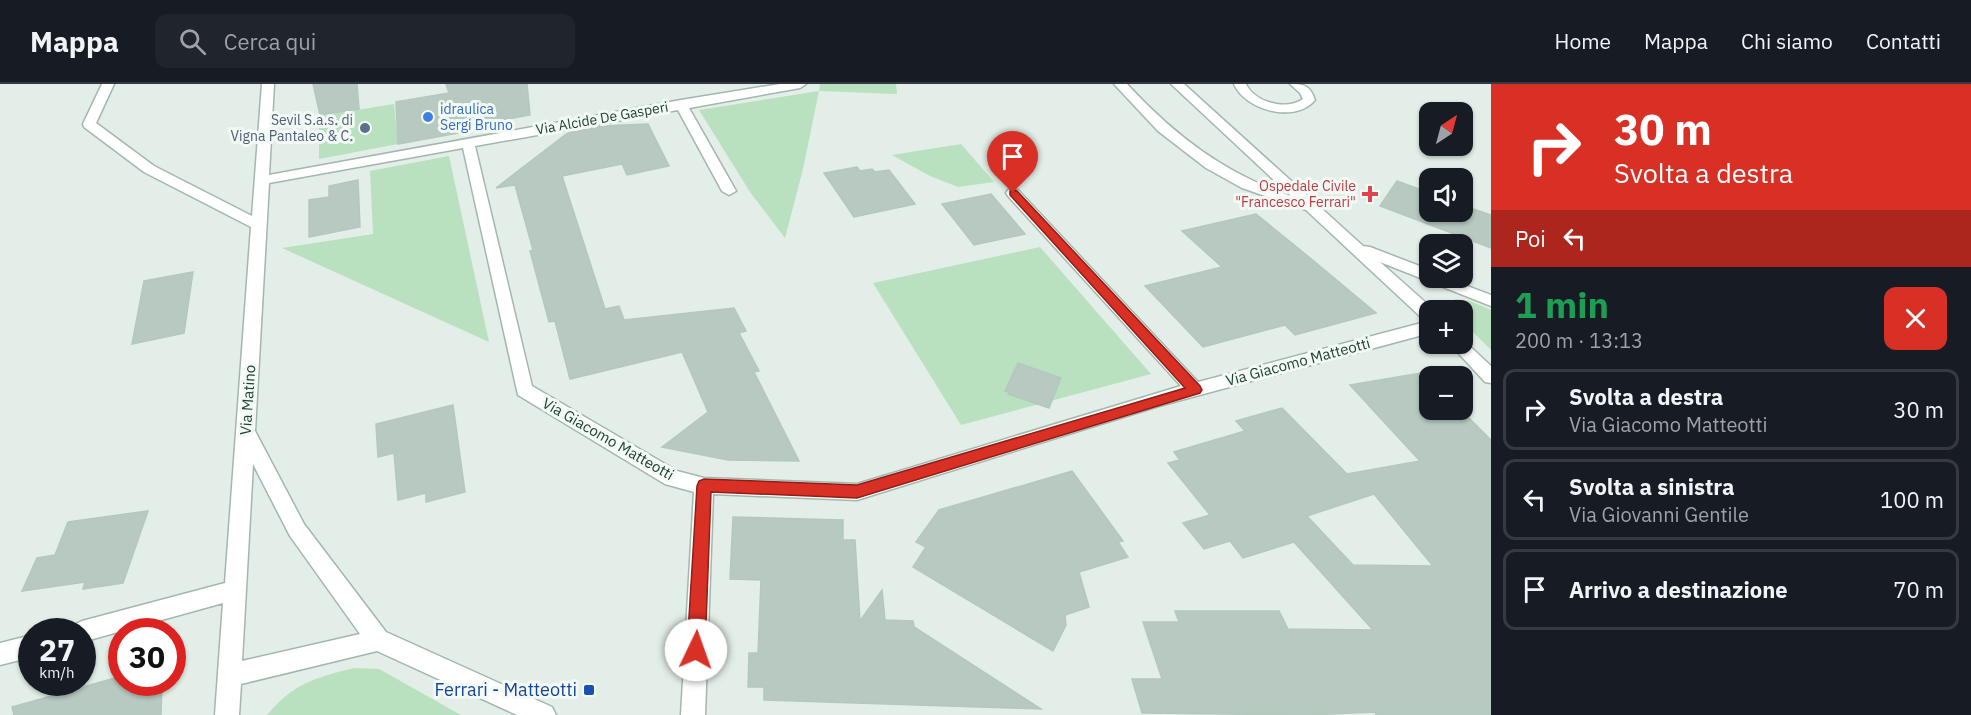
<!DOCTYPE html>
<html lang="it">
<head>
<meta charset="utf-8">
<style>
  body { margin:0; font-family:"IBM Plex Sans",sans-serif; background:#20242c; color:#f1f3f6; height:100vh; display:flex; flex-direction:column; font-size:22px; white-space:nowrap }
  * { box-sizing:border-box; margin:0 }
  p { font-size:20px; color:#9ea1a6 }
  .icon { flex:none; width:33px; height:33px; fill:none; stroke:currentColor; stroke-width:2; stroke-linecap:round; stroke-linejoin:round }
  .map { position:relative; flex:1; overflow:hidden }
  .panel { display:flex; flex-direction:column; background:#171b24; width:480px }
  .panel>* { flex:none }
  .guide { background:#d93025; color:#fff; overflow:hidden }
  .needle { width:39px; rotate:36deg }
  .buttons { position:absolute; left:1419px; top:18px; display:grid; gap:12px }
  .buttons a { display:grid; place-items:center; width:54px; height:54px; border-radius:12px; background:#171b24; box-shadow:0 2px 4px #0004; font-size:30px }
  .speed { position:absolute; left:18px; top:534px; display:flex; gap:12px; font-size:30px; font-weight:700; text-align:center }
  .speed>* { display:grid; place-content:center; width:78px; height:78px; border-radius:50%; background:#171b24; box-shadow:0 2px 4px #0004; line-height:1 }
  .speed small { font-size:15px; font-weight:400 }
  .speed .limit { border:9px solid #d22; background:#fff; color:#111 }
  .pin { position:absolute; display:grid; place-items:center; width:51px; height:51px; color:#fff; margin:-62px -26px; border-radius:50% 50% 50% 0; rotate:-45deg; box-shadow:0 0 6px #0007 }
  .pin .icon { rotate:45deg }
  .me { position:absolute; width:66px; margin:-33px; rotate:3deg; stroke-linejoin:round; filter:drop-shadow(0 0 4px #0008) }
  .turn { display:flex; align-items:center; gap:21px; height:126px; padding:0 24px; font-size:27px }
  .turn .icon { width:78px; height:78px; stroke-width:2.5 }
  .turn b { display:block; font-size:42px; line-height:51px }
  .then { display:flex; align-items:center; height:57px; padding:0 24px; background:#0003; gap:12px; font-size:22px }
  .round { display:grid; place-items:center; flex:none; width:63px; height:63px; border-radius:12px; background:#20242c }
  .headline { display:flex; align-items:center; justify-content:space-between; height:102px; padding:0 24px }
  h1 { font-size:36px; font-weight:700; line-height:45px; color:#1e9e55 }
  ul { padding:0; list-style:none }
  li { display:flex; align-items:center; gap:18px; height:81px; margin:0 12px 9px; padding:0 12px; border:3px solid #363941; border-radius:12px }
  li div { flex:1 }
  li b { display:block; font-size:22px }
  li em { font-style:normal }
  header { display:flex; align-items:center; gap:36px; box-sizing:border-box; height:84px; padding:0 30px; background:#171b24; border-bottom:2px solid #363941 }
  header strong { font-size:28px }
  nav { display:flex; gap:33px; margin-inline-start:auto; font-size:21px }
  .search { width:420px; height:54px; background:#20242c; display:flex; align-items:center; gap:15px; box-sizing:border-box; padding:0 21px; border-radius:12px; color:#9ea1a6; font-size:22px }
  main { display:flex; flex:1; min-height:0 }
  .map>svg:first-child { display:block }
  .green { fill:#b9e1c0 }
  .building { fill:#b7c9c0; stroke:#b4c8be; stroke-width:1.5; fill-rule:evenodd }
  .lines { fill:none; stroke-linecap:round; stroke-linejoin:round }
  .minor-casing { stroke:#a4b7ae; stroke-width:3 }
  .minor { fill:#fff; fill-rule:evenodd }
  .route { fill:#d93025; stroke:#8d1f18; stroke-width:1.5 }
  .shop-dot { fill:#3f7fe0; stroke:#f3faf6; stroke-width:2 }
  .service-dot { fill:#5c6f8a; stroke:#f3faf6; stroke-width:2 }
  .health-dot { fill:#e0444e; stroke:#f3faf6; stroke-width:2 }
  .transit-dot { fill:#1a4fb4; stroke:#f3faf6; stroke-width:2 }
  .labels { text-anchor:middle; stroke-width:6; stroke-linejoin:round; paint-order:stroke }
  .far-shop-label { font-size:14px; fill:#366cbe; stroke:#f3faf6; text-anchor:start }
  .far-street-label { font-size:14px; fill:#204134; stroke:#f3faf6 }
  .far-service-label { font-size:14px; fill:#4e5e75; stroke:#f3faf6; text-anchor:end }
  .far-health-label { font-size:14px; fill:#be3a42; stroke:#f3faf6; text-anchor:end }
  .street-label { font-size:15px; fill:#204134; stroke:#f3faf6 }
  .near-transit-label { font-size:18px; fill:#164399; stroke:#f3faf6; text-anchor:end }
</style>
</head>
<body>
<header>
<strong>Mappa</strong>
<div class="search"><svg class="icon" aria-label="search" viewBox="0 0 24 24"><circle cx="10" cy="10" r="6"/><path d="M15 15l6 6"/></svg>Cerca qui</div>
<nav><a>Home</a><a>Mappa</a><a>Chi siamo</a><a>Contatti</a></nav>
</header>
<main>
<div class="map">
<svg width="1491" height="631" viewBox="0 0 1491 631">
  <rect width="100%" height="100%" fill="#e2eee7"/>
  <g class="green">
    <polygon points="820,0 896,0 897,10 819,7 803,85 785,154 750,108 699,26 819,7"/>
    <polygon points="394,20 398,60 319,75 319,32"/>
    <polygon points="961,60 994,98 958,103 930,92 892,71"/>
    <polygon points="449,72 489,258 282,164 373,150 370,87"/>
    <polygon points="1040,163 1151,290 961,341 873,199"/>
    <polygon points="1455,215 1470,217 1491,226 1491,266 1463,238 1462,226 1452,226"/>
    <path d="M354 584 379 585 461 631H267C294 599 315 594 354 584Z"/>
  </g>
  <g class="building">
    <polygon points="313,0 357,0 359,25 320,31"/>
    <polygon points="446,0 527,0 530,31 463,43 464,48 398,60 396,18 449,9"/>
    <polygon points="648,40 669,82 627,91 622,80 562,92 605,225 619,222 624,236 734,224 746,247 739,249 759,287 754,288 799,377 728,376 662,363 708,328 682,268 570,295 555,237 549,238 530,167 533,166 515,101 496,104 569,48 602,42"/>
    <polygon points="857,83 860,87 872,85 875,88 889,86 915,120 854,133 824,89"/>
    <polygon points="358,96 360,143 309,153 309,116 329,113 329,102"/>
    <polygon points="1397,97 1430,109 1430,128 1462,128 1462,121 1491,131 1491,164 1380,122"/>
    <polygon points="991,110 1025,150 974,161 942,120"/>
    <polygon points="1256,130 1315,178 1376,229 1295,251 1285,241 1203,263 1145,202 1222,183 1182,147"/>
    <polygon points="193,188 184,249 132,260 144,197"/>
    <polygon points="1018,279 1061,294 1049,324 1008,310 1009,308 1005,307"/>
    <path d="M1421 289H1427L1431 292 1430 326H1462V324L1470 331 1467 332 1491 356V631H1376L1375 628 1309 631 1142 629 1132 595H1162L1143 538H1179L1175 527H1279L1288 545 1373 546 1294 458 1243 474 1230 457 1204 465 1183 439 1210 431 1168 379 1180 376 1174 368 1245 347 1236 337 1282 324 1347 390 1420 377 1350 301ZM1374 410 1433 482 1353 481 1307 432Z"/>
    <polygon points="453,321 465,408 426,418 426,409 398,416 394,369 378,373 376,340"/>
    <polygon points="1072,387 1123,457 1118,458 1128,473 1079,488 1089,523 1065,531 1066,541 1053,567 913,483 926,463 916,458 939,426"/>
    <polygon points="148,427 123,499 83,505 85,498 22,507 37,474 55,471 68,438"/>
    <polygon points="733,433 843,436 843,456 855,456 860,537 882,506 885,536 913,537 914,543 1041,625 764,616 764,603 748,603 749,569 758,569 761,496 730,495"/>
    <polygon points="122,592 122,598 162,598 161,631 14,631 12,623"/>
  </g>
  <g class="lines">
    <defs>
      <g id="minor">
        <path d="M102 0H114L96 39 154 82 252 132 262 0H274L269 91 681 16 780 0H806L800 4 689 24 736 107 729 111 722 107 678 26 475 62 532 302 677 387 704 394 857 400 1181 302 1008 112 1006 109 1008 106H1018L1198 298 1429 237 1424 236 1306 126 1242 104 1206 84 1158 47 1114 0H1127C1174 51 1225 90 1291 112L1171 0H1184L1363 162 1370 163 1430 186V194H1446L1491 211V222L1380 178 1434 226H1430V249L1159 322 857 416 713 410 705 631H681L694 408 665 400 518 311 463 64 269 99 255 347 304 440 386 548 552 623 556 631H517L377 567 241 600 239 631H215L223 519 82 558V548H71L74 541 82 537 225 499 251 143 144 88 84 43 83 40ZM253 380 290 452 360 550 242 577Z"/>
        <path d="M1234 0H1246C1254 18 1286 27 1303 15L1300 9 1290 0C1305 0 1310 2 1315 16 1295 40 1245 26 1234 0Z"/>
        <polygon points="1462,255 1491,282 1491,299 1485,298 1450,260 1462,260"/>
        <polygon points="32,551 32,573 0,581 0,559"/>
      </g>
    </defs>
    <use href="#minor" class="minor-casing"/>
    <use href="#minor" class="minor"/>
  </g>
  <polygon class="route" points="1013,106 1017,107 1200,302 1202,306 1200,309 857,414 711,408 705,566 702,572 696,574 690,572 687,566 697,402 699,397 704,395 857,401 1185,304 1010,111 1010,107"/>
  <circle class="shop-dot" cx="428" cy="33" r="6"/>
  <circle class="service-dot" cx="365" cy="44" r="6"/>
  <path class="health-dot" d="M1367 101h6v6h6v6h-6v6h-6v-6h-6v-6h6z"/>
  <rect class="transit-dot" x="583" y="600" width="12" height="12" rx="3"/>
  <g class="labels">
    <g class="far-shop-label">
      <text x="440" y="30">idraulica<tspan x="440" dy="16">Sergi Bruno</tspan></text>
    </g>
    <g class="far-street-label">
      <text transform="translate(602 34) rotate(-10)" y="5">Via Alcide De Gasperi</text>
    </g>
    <g class="far-service-label">
      <text x="353" y="41">Sevil S.a.s. di<tspan x="353" dy="16">Vigna Pantaleo &amp; C.</tspan></text>
    </g>
    <g class="far-health-label">
      <text x="1356" y="107">Ospedale Civile<tspan x="1356" dy="16">"Francesco Ferrari"</tspan></text>
    </g>
    <g class="street-label">
      <text transform="translate(1298 278) rotate(-15)" y="5">Via Giacomo Matteotti</text>
      <text transform="translate(248 316) rotate(-86)" y="5">Via Matino</text>
      <text transform="translate(608 355) rotate(30)" y="5">Via Giacomo Matteotti</text>
    </g>
    <g class="near-transit-label">
      <text x="577" y="612">Ferrari - Matteotti</text>
    </g>
  </g>
</svg>
<div class="buttons">
<a><svg class="needle" viewBox="-14 -14 28 28"><path d="M0-13l5 13h-10z" fill="#e53935"/><path d="M0 13l5-13h-10z" fill="#9ea1a6"/></svg></a>
<a><svg class="icon" aria-label="sound" viewBox="0 0 24 24"><path d="M4 9h4l5-4v14l-5-4H4zM17 9q2 3 0 6"/></svg></a>
<a><svg class="icon" aria-label="layers" viewBox="0 0 24 24"><path d="M12 4l9 5-9 5-9-5zM3 14l9 5 9-5"/></svg></a>
<a>+</a>
<a>−</a>
</div>
<div class="speed"><div>27<small>km/h</small></div><div class="limit">30</div></div>
<div class="pin" style="left:1013px;top:109px;background:#d93025"><svg class="icon" aria-label="arrive" viewBox="0 0 24 24"><path d="M6 21V4h12l-3 4 3 4H6"/></svg></div>
<svg class="me" style="left:696px;top:566px" viewBox="-20 -20 40 40"><circle r="19" fill="#fff"/><path d="M0-13L10 11 0 6-10 11z" fill="#d93025"/></svg>
</div>
<section class="panel">
<div class="guide">
<div class="turn"><svg class="icon" aria-label="right" viewBox="0 0 24 24"><path d="M7 20v-9h11M14 6l5 5-5 5"/></svg><div><b>30 m</b>Svolta a destra</div></div>
<div class="then">Poi<svg class="icon" aria-label="left" viewBox="0 0 24 24"><path d="M17 20v-9H6M10 6l-5 5 5 5"/></svg></div>
</div>
<div class="headline"><div><h1>1 min</h1><p>200 m · 13:13</p></div><a class="round" style="background:#d93025;color:#fff"><svg class="icon" aria-label="close" viewBox="0 0 24 24"><path d="M6 6l12 12M18 6L6 18"/></svg></a></div>
<ul>
<li><svg class="icon" aria-label="right" viewBox="0 0 24 24"><path d="M7 20v-9h11M14 6l5 5-5 5"/></svg><div><b>Svolta a destra</b><p>Via Giacomo Matteotti</p></div><em>30 m</em></li>
<li><svg class="icon" aria-label="left" viewBox="0 0 24 24"><path d="M17 20v-9H6M10 6l-5 5 5 5"/></svg><div><b>Svolta a sinistra</b><p>Via Giovanni Gentile</p></div><em>100 m</em></li>
<li><svg class="icon" aria-label="arrive" viewBox="0 0 24 24"><path d="M6 21V4h12l-3 4 3 4H6"/></svg><div><b>Arrivo a destinazione</b></div><em>70 m</em></li>
</ul>
</section>
</main>
</body>
</html>
